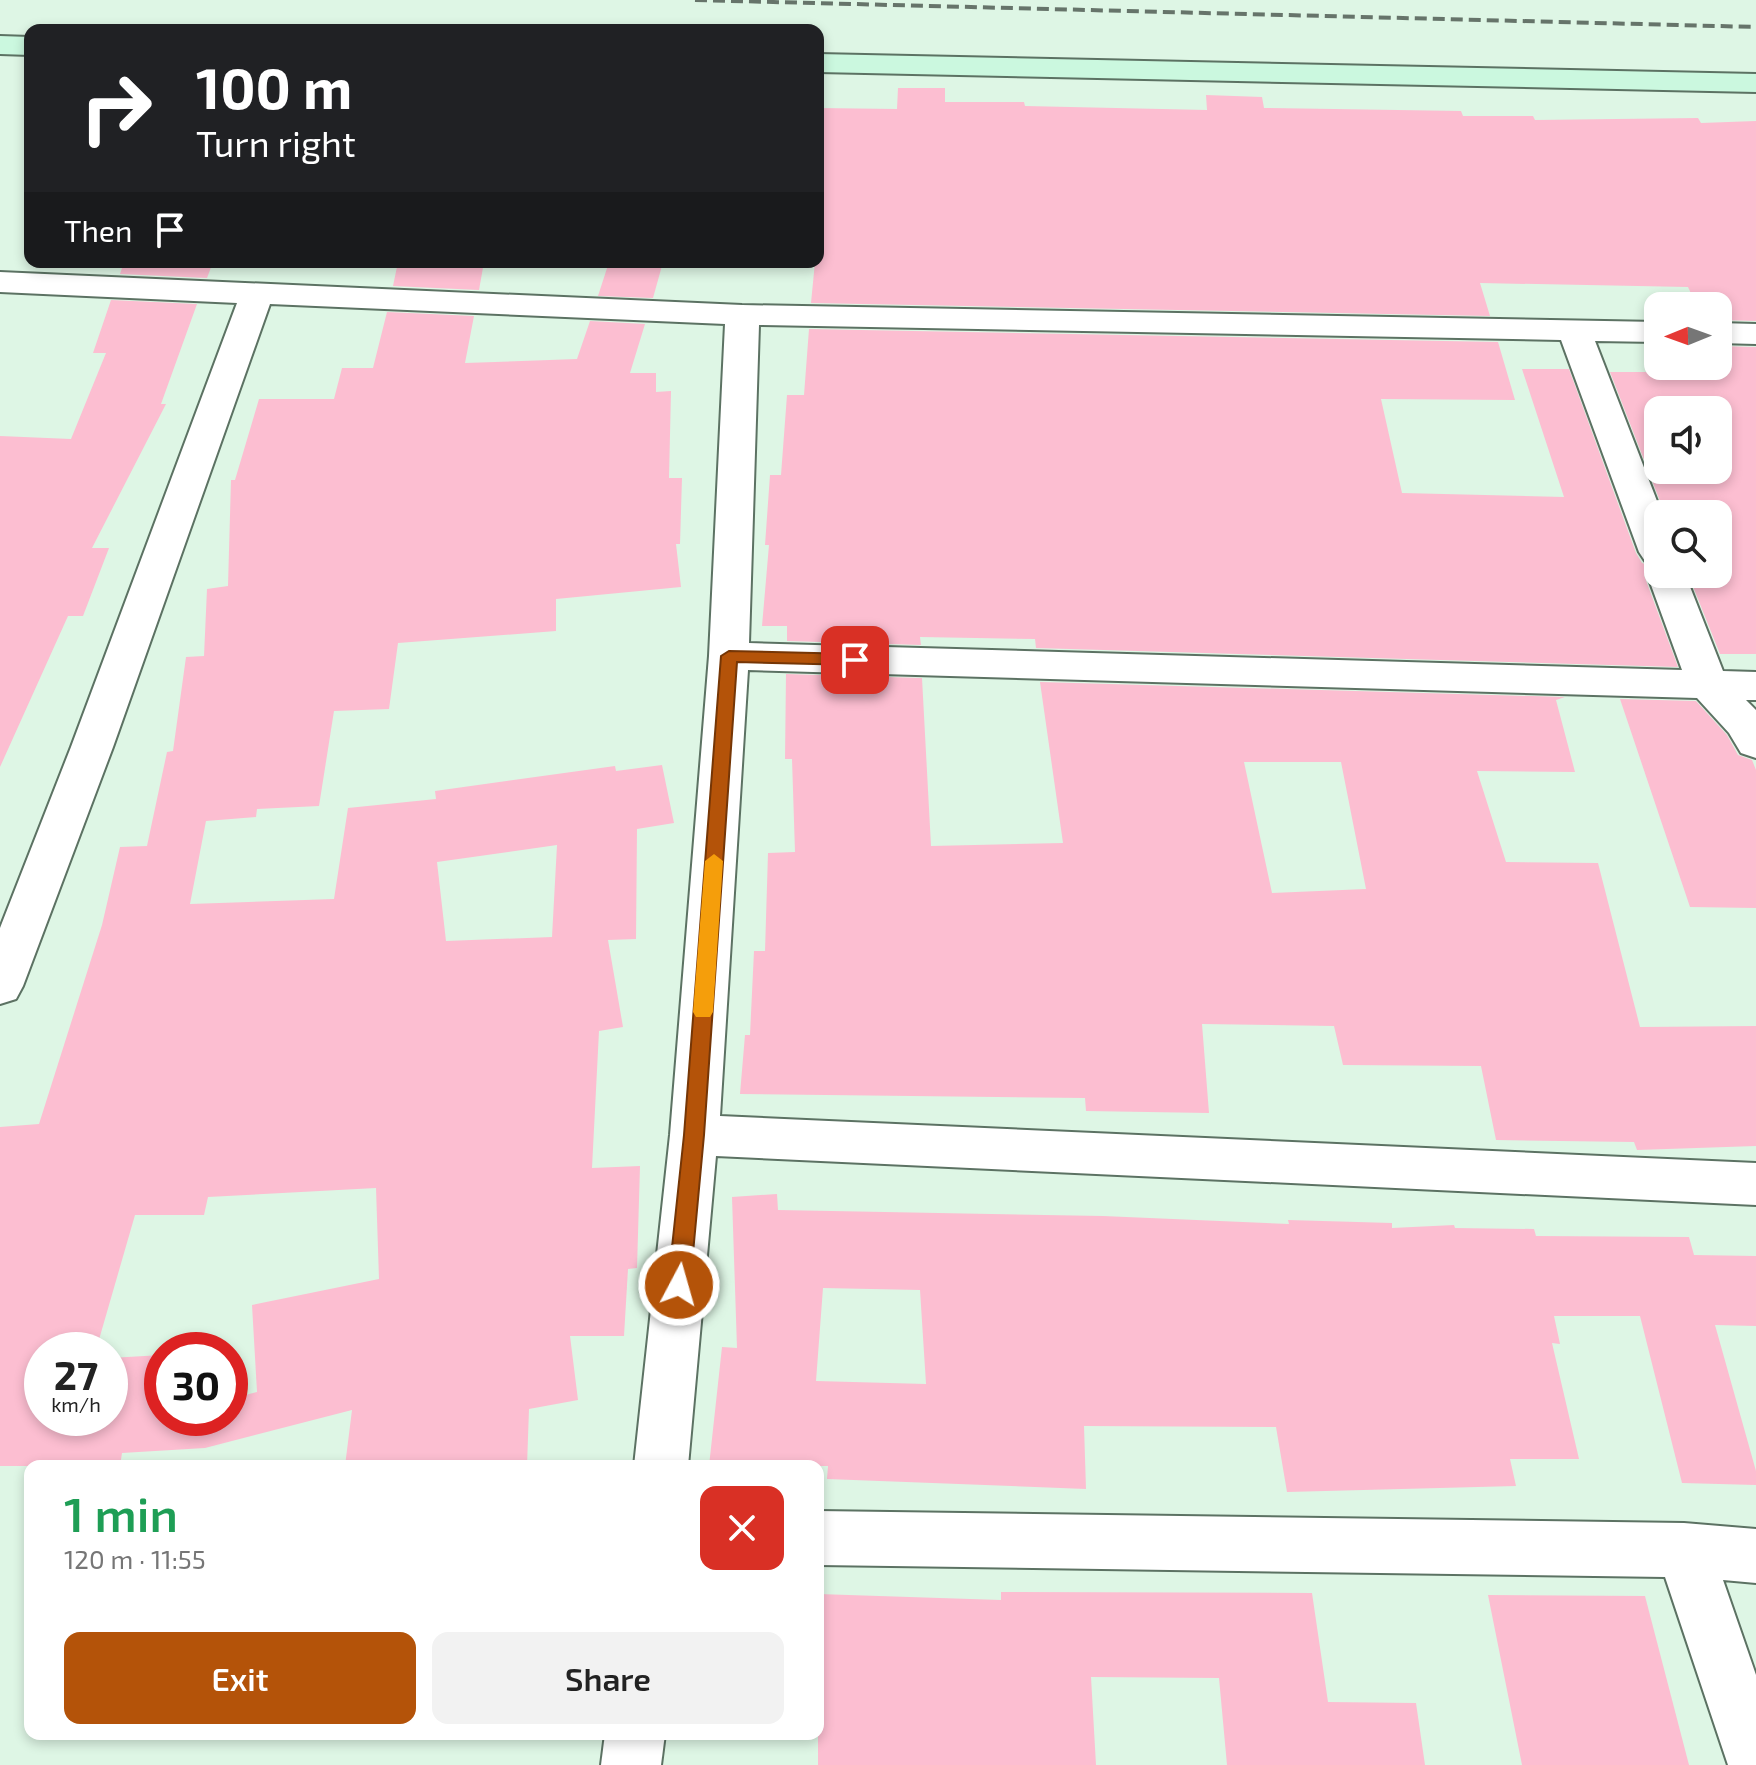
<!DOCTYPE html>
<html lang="en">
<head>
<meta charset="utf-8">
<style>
  body { margin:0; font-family:"Exo 2",sans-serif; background:#f2f2f2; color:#222; height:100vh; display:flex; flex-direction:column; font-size:30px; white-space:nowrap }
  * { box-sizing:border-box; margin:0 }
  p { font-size:26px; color:#767676 }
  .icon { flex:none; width:44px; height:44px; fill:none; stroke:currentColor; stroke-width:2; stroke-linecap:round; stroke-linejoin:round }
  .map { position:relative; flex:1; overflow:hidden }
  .drawer { position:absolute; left:24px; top:1460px; width:800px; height:280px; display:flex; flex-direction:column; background:#fff; border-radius:16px; box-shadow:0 4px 12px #0003 }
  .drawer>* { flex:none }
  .banner { position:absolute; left:24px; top:24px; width:800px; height:244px; border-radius:16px; box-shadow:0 4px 12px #0003; background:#202124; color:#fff; overflow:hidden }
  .needle { width:52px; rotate:269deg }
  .buttons { position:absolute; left:1644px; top:292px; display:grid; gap:16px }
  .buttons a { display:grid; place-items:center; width:88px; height:88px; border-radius:16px; background:#fff; box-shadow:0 4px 12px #0003; font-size:40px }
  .speed { position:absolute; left:24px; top:1332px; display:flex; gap:16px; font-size:40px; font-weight:700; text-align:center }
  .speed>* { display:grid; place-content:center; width:104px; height:104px; border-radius:50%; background:#fff; box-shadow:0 4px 12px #0003; line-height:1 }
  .speed small { font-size:20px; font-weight:400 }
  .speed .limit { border:12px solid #d22; background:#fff; color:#111 }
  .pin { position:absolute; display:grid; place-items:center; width:68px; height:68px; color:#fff; margin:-34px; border-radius:16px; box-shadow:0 4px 12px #0006 }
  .me { position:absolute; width:88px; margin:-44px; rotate:6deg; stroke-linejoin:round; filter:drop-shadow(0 0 6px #0008) }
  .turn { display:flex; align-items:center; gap:28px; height:168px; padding:0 40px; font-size:36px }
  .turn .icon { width:104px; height:104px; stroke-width:2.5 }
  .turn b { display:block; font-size:56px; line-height:68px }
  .then { display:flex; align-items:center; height:76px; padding:0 40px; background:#0003; gap:16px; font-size:30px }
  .round { display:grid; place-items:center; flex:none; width:84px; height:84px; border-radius:16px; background:#f2f2f2 }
  .head { display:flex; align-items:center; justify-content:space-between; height:136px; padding:0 40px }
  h1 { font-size:48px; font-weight:600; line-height:60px; color:#1e9e55 }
  .button { display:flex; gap:16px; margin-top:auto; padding:16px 40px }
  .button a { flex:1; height:92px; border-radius:16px; background:#b45309; color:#fff; font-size:32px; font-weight:600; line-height:92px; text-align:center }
  .button a+a { background:#f2f2f2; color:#222 }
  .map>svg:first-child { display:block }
  .building { fill:#fcbed1; fill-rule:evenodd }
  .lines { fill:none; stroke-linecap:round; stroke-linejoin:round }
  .street-casing { stroke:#5c7263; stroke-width:4 }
  .secondary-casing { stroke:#5c7263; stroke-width:4 }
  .street { fill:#fff; fill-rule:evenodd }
  .secondary { fill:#cbf8df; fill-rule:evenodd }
  .rail { stroke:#66746a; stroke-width:4; stroke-dasharray:12 6; stroke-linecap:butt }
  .route { fill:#b45309; stroke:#753606; stroke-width:2 }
  .slow { fill:#f59e0b }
</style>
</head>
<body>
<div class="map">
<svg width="1756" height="1765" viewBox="0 0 1756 1765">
  <rect width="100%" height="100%" fill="#def6e5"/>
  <g class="building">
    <polygon points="898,88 945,88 945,102 1024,102 1025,106 1207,110 1206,95 1262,97 1264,108 1461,111 1463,116 1533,116 1535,120 1698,118 1701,123 1756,121 1756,321 1718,320 1718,306 1697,306 1688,287 1480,283 1490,316 811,303 815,262 818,262 818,108 897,109"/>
    <polygon points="124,262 213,262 207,278 120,274"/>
    <polygon points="398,262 484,262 479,290 393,286"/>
    <polygon points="609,262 663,262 653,298 598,296"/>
    <polygon points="111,300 197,304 161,404 166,404 92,548 109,548 83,616 68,616 0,767 0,436 71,439 106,353 93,353"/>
    <path d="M387 312 474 316 465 363 577 359 590 321 645 324 630 373H656V392L671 391 669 478H682L680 544H676L681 587 556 599V631L398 643 389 709 334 711 319 806 257 809 256 817 206 821 190 904 334 899 348 808 436 799 435 791 615 766 616 771 662 765 674 823 637 829 636 939 608 940 623 1027 599 1031 592 1168 640 1166 637 1268 628 1269 624 1336H570L578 1400 529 1409 527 1466H345L352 1410 205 1448 122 1453 120 1466H0V1127L39 1124 102 925 120 847 147 846 167 752 173 751 186 657 204 656 207 589 228 586 231 480H235L259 399H334L342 368H373ZM557 845 552 937 446 941 437 862ZM376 1188 379 1279 252 1305 257 1392 230 1399V1418H162V1355L110 1358V1418H42V1350H96L135 1215H204L208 1197Z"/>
    <polygon points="809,329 1498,342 1515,400 1381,399 1402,493 1564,497 1522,369 1569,369 1636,553 1642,563 1651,566 1644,575 1678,667 1036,648 1035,639 920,637 921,645 787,641 787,626 762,626 769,545 765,545 770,475 781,475 787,395 804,395"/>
    <path d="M1718 346 1756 347V654H1720L1688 574H1718V514H1665L1610 372H1727ZM1658 410H1718V470H1658Z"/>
    <path d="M786 674 922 678 931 846 1063 843 1040 682 1565 697 1556 700 1575 772 1477 771 1506 862 1598 863 1640 1027 1756 1026V1146L1637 1150 1634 1142 1496 1140 1481 1066 1343 1065 1334 1026 1202 1024 1209 1113 1086 1111 1085 1098 740 1094 745 1035H750L754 951H765L768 853 795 852 792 759H785ZM1244 762H1341L1366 889 1272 893Z"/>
    <polygon points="1620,699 1696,701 1727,735 1738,755 1752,760 1756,770 1756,908 1690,907"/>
    <path d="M777 1194 778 1210 1103 1216 1289 1224 1288 1220 1392 1223V1228L1454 1225 1455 1228 1534 1229 1536 1236 1689 1237 1694 1255 1756 1256V1326L1715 1325 1756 1471V1485L1682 1483 1640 1316H1554L1560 1344 1552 1343 1579 1459H1510L1516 1486 1287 1492 1276 1427 1084 1426 1086 1489 827 1479 828 1466H709L722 1347 737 1348 732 1197ZM823 1288 920 1290 926 1384 816 1381Z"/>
    <polygon points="1001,1592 1312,1593 1328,1702 1416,1703 1425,1765 1227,1765 1219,1678 1091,1677 1096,1765 818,1765 818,1594 1001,1600"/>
    <polygon points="1488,1595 1645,1596 1689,1765 1522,1765"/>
  </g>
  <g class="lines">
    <defs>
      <g id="street">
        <path d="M0 272 742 305 1658 322V342L1595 341 1662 514H1658V574H1685L1723 671 1756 672V700H1746L1756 710V758L1741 753 1729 733 1697 698 748 670 720 1116 1756 1163V1205L716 1156 688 1466H634L670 1135 709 656 725 324 270 304 113 747 23 986 16 999 0 1004V928L71 747 237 303 0 292ZM759 325 1561 340 1639 552 1645 561 1656 564 1647 574 1682 670 749 643Z"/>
        <polygon points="1718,323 1756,324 1756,344 1718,343"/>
        <polygon points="818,1511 1684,1523 1756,1529 1756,1583 1723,1580 1756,1675 1756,1765 1728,1765 1665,1577 818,1565"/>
        <polygon points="605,1734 665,1734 661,1765 601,1765"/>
      </g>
      <g id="secondary">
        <polygon points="0,36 30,37 30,55 0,54"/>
        <polygon points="818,54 1756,74 1756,92 818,72"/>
      </g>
    </defs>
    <use href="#street" class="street-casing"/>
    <use href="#secondary" class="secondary-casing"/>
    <use href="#street" class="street"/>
    <use href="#secondary" class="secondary"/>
    <polyline class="rail" points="695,0 1756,27"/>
  </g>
  <polygon class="route" points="729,651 855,654 864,660 855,665 737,662 704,1135 690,1285 687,1292 679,1295 671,1292 668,1285 684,1135 721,656"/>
  <polygon class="slow" points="714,854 723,861 713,1012 710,1017 696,1017 693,1012 705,861"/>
</svg>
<div class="buttons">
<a><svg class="needle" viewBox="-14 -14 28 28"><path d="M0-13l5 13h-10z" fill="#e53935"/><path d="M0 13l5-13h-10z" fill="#767676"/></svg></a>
<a><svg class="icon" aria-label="sound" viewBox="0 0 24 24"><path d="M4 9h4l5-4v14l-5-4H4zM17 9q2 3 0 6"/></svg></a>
<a><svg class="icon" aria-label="search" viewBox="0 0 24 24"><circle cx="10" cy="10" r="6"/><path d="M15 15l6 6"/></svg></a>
</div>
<div class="speed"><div>27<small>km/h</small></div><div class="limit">30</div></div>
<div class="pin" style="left:855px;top:660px;background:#d93025"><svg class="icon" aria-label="arrive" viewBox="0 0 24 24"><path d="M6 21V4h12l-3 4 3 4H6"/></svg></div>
<svg class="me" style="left:679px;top:1285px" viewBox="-20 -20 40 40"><circle r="17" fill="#b45309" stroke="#fff" stroke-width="3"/><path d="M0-11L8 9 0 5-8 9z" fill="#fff"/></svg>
<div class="banner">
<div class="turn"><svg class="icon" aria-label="right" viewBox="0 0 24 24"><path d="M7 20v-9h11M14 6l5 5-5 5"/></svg><div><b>100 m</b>Turn right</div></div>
<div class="then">Then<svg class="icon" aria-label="arrive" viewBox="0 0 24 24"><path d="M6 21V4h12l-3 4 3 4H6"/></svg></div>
</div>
<section class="drawer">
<div class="head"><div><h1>1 min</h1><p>120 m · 11:55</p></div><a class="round" style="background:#d93025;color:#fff"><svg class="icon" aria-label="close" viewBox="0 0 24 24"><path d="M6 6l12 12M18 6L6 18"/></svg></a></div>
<div class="button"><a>Exit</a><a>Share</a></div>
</section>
</div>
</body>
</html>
